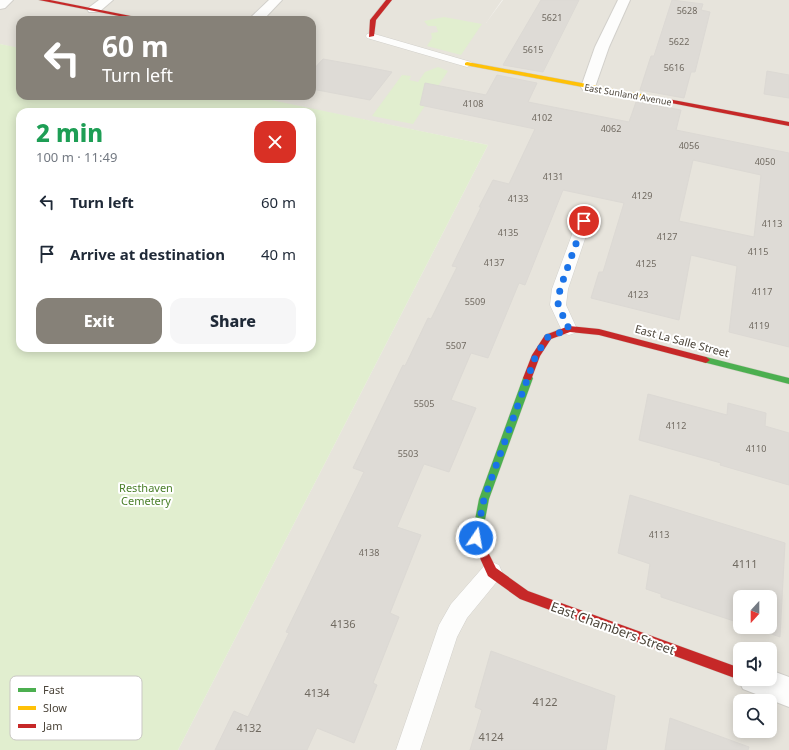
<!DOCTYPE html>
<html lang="en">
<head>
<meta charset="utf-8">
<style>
  body { margin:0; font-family:"Noto Sans",sans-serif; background:#f6f6f7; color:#1f2937; height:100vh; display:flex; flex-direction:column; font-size:15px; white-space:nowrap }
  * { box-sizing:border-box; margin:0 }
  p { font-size:13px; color:#747a83 }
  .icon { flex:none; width:22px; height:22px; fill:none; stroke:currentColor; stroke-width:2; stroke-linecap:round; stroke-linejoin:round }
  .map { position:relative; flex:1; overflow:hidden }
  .drawer { position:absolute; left:16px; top:108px; width:300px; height:244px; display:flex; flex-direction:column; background:#fff; border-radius:12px; box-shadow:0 2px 10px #0003 }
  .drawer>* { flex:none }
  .top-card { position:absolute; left:16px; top:16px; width:300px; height:84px; border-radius:12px; box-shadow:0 2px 10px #0003; background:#868178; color:#fff; overflow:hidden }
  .needle { width:26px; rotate:201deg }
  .tools { position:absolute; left:733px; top:590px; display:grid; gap:8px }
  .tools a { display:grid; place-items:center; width:44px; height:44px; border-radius:8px; background:#fff; box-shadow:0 2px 10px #0003; font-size:20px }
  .pin { position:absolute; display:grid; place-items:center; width:34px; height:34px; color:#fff; margin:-17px; border:2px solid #fff; border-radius:50%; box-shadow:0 1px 4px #0007 }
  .me { position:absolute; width:44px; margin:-22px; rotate:12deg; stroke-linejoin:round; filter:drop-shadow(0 0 3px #0008) }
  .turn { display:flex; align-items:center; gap:14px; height:84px; padding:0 20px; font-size:18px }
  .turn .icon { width:52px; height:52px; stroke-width:2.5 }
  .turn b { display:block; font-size:28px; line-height:34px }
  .round { display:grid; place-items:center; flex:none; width:42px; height:42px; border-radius:12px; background:#f6f6f7 }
  .head { display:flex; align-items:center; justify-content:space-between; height:68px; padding:0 20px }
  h1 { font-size:24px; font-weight:800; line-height:30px; color:#1e9e55 }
  .button { display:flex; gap:8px; margin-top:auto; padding:8px 20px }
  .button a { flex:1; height:46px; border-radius:12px; background:#868178; color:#fff; font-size:16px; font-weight:800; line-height:46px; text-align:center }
  .button a+a { background:#f6f6f7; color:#1f2937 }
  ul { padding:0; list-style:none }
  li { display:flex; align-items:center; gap:12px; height:52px; padding:0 20px }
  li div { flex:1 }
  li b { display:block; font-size:15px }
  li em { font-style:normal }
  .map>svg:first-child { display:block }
  .residential { fill:#e7e4dc; fill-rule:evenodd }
  .green { fill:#e1eecf; fill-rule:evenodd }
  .building { fill:#dedbd6; stroke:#dcd9d4; fill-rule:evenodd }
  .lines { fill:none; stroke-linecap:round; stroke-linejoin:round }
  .lane-casing { stroke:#d2d0cb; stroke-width:1 }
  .street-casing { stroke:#d2d0cb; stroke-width:2 }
  .fast-casing { stroke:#d3cfc5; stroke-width:1 }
  .slow-casing { stroke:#d3cfc5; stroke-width:1 }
  .jam-casing { stroke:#d3cfc5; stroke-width:1 }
  .lane { fill:#fdfdfc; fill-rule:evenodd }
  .street { fill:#fdfdfc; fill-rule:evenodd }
  .fast { fill:#4caf50; fill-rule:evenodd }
  .slow { fill:#ffc107; fill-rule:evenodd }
  .jam { fill:#c62828; fill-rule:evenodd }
  .route { stroke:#1a73e8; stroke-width:7; stroke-dasharray:0 12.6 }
  .labels { text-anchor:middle; stroke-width:4; stroke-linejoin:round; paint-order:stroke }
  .number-label { font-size:9px; fill:#706a61 }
  .far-street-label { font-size:9px; fill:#4b4439; stroke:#fff }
  .street-label { font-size:11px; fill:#4b4439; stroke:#fff }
  .park-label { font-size:11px; fill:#4a7f2a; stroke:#fff }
  .near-number-label { font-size:11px; fill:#706a61 }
  .near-street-label { font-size:13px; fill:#4b4439; stroke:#fff }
  .key { fill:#fff; stroke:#c9c7c4; stroke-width:1 }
  .key-label { font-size:11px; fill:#4b4439 }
</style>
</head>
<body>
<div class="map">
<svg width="789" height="750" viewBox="0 0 789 750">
  <rect width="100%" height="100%" fill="#f4f2ee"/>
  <path class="residential" d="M0 0H502L486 23 503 0H789V750H178L488 145 248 96H312V20H20V49L0 44ZM740 597H770V627H740ZM740 649H770V679H740ZM740 701H770V731H740Z"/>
  <g class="green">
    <polygon points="444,17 482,24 461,55 427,46 432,38 431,33 438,32 436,26 428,26 424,21"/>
    <path d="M0 44 20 48V96H251L488 145 178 750H0ZM20 112H312V348H20Z"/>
    <polygon points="438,67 448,71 413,124 372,116 402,75 411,76 409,80 418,82 425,72"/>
  </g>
  <g class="building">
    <polygon points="541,0 579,0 543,72 503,65"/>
    <polygon points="672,0 703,4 701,10 710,12 695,72 691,72 684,98 640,90 651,56 654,56"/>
    <polygon points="323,59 362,66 392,72 370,100 312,89 312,71"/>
    <polygon points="767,71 789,75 789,98 764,94"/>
    <path d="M497 75 537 83 528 102 629 122 636 102 681 110 676 130 789 153V347L729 332 737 266 691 255 679 320 591 298 599 272H603L624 203 563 190 525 285 519 283 488 358 471 353 451 400 476 408 449 472 424 464 397 527 421 535 390 613 399 617 373 683 377 685 354 743 317 728 307 750H215L234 711 248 717 289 633 286 632 364 472 353 468 403 365 405 366 428 318 431 319 457 267 452 266 481 207H479L493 180 509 184 535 129 420 105 425 83 486 95ZM693 160 761 175 754 237 679 221Z"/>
    <polygon points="648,394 727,415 728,403 766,413 765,426 789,433 789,485 720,465 721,463 639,440"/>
    <polygon points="630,495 785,543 780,637 751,627 770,627 770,597 740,597 740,623 661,597 661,594 646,589 650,564 618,553"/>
    <polygon points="491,651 615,696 606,750 470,750 482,710 475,707"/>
    <polygon points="670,718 749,747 748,750 665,750"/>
  </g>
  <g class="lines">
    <defs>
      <g id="lane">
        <polygon points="371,33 471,62 473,64 467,67 367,38 366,36 367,34"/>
        <polygon points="584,217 589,218 591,221 568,289 566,305 577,329 575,333 569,335 563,333 550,305 552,289 577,221 579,218"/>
        <polygon points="492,562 499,565 502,572 499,579 467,618 457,637 420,750 396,750 439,625 451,604 485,565"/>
      </g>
      <g id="street">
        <polygon points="0,0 13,0 5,8 0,9"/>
        <polygon points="99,0 113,0 99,12 89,12 87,9"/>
        <polygon points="269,0 282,0 263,20 248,20"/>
        <polygon points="618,0 630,0 609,47 595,87 593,90 588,91 583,90 581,87 595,47"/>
        <polygon points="770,670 789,677 789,707 743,689 738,679 740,675 740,679 770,679"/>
      </g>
      <g id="fast">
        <polygon points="706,357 789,378 789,384 703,362 702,360 703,358"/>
        <polygon points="528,375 531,376 533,378 489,499 484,525 483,528 479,530 475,528 474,525 479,499 523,378 525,376"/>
      </g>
      <polygon id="slow" points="467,62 668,99 671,101 668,103 465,65 465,63"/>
      <g id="jam">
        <polygon points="39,0 50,0 151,20 139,20"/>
        <polygon points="386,0 392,0 376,20 374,36 369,37 370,20"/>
        <polygon points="668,99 789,122 789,126 666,102 666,100"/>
        <polygon points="569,326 599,329 706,357 710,360 706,363 599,335 570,332 551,339 540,356 531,380 525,380 523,378 532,355 545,335"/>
        <polygon points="479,520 483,522 484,525 481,538 496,568 528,591 740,668 740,679 742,679 740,680 520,599 488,576 471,538 475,522"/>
      </g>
    </defs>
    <use href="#lane" class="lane-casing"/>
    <use href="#street" class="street-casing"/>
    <use href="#fast" class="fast-casing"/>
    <use href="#slow" class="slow-casing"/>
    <use href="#jam" class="jam-casing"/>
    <use href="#lane" class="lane"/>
    <use href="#street" class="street"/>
    <use href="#fast" class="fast"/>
    <use href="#slow" class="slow"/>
    <use href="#jam" class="jam"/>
  </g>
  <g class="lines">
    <polyline class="route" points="476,538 484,499 536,355 548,337 569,329 558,305 560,289 584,221"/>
  </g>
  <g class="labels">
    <g class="number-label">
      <text x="687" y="14">5628</text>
      <text x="552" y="21">5621</text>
      <text x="679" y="45">5622</text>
      <text x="533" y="53">5615</text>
      <text x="674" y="71">5616</text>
      <text x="473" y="107">4108</text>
      <text x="542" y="121">4102</text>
      <text x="611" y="132">4062</text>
      <text x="689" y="149">4056</text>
      <text x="765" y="165">4050</text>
      <text x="553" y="180">4131</text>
      <text x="642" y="199">4129</text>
      <text x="518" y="202">4133</text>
      <text x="772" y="227">4113</text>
      <text x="508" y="236">4135</text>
      <text x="667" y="240">4127</text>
      <text x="758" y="255">4115</text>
      <text x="494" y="266">4137</text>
      <text x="646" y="267">4125</text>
      <text x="762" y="295">4117</text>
      <text x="638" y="298">4123</text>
      <text x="475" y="305">5509</text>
      <text x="759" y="329">4119</text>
      <text x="456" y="349">5507</text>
      <text x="424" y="407">5505</text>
      <text x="676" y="429">4112</text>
      <text x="756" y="452">4110</text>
      <text x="408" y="457">5503</text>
      <text x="659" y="538">4113</text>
      <text x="369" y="556">4138</text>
    </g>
    <g class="far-street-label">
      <text transform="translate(628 95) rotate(10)" y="3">East Sunland Avenue</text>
    </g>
    <g class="street-label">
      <text transform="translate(682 341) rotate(15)" y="4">East La Salle Street</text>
    </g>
    <g class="park-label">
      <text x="146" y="492">Resthaven<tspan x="146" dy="13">Cemetery</tspan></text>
    </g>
    <g class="near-number-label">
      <text x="745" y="568">4111</text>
      <text x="343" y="628">4136</text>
      <text x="317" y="697">4134</text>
      <text x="545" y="706">4122</text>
      <text x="249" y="732">4132</text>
      <text x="491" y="741">4124</text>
    </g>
    <g class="near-street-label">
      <text transform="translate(613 628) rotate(20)" y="5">East Chambers Street</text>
    </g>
  </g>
  <rect x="10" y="676" width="132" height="64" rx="6" class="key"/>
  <rect x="18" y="688" width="18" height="4" fill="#4caf50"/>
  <rect x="18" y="706" width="18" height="4" fill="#ffc107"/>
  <rect x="18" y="724" width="18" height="4" fill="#c62828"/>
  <g class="key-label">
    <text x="43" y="694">Fast</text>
    <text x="43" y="712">Slow</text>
    <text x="43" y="730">Jam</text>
  </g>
</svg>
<div class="tools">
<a><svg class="needle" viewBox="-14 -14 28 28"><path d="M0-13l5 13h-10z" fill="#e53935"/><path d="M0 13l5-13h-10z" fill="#747a83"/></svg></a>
<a><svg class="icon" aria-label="sound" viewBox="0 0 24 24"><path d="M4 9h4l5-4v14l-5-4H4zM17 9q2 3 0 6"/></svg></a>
<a><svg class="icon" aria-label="search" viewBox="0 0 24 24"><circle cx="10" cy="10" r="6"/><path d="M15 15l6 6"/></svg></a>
</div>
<div class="pin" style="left:584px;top:221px;background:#d93025"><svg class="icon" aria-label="arrive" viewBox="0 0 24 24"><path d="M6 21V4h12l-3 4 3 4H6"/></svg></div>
<svg class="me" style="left:476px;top:538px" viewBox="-20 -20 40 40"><circle r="17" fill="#1a73e8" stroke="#fff" stroke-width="3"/><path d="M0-11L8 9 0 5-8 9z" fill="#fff"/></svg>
<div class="top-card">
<div class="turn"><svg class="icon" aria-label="left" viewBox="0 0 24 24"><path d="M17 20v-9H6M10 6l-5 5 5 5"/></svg><div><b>60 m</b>Turn left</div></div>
</div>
<section class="drawer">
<div class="head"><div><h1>2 min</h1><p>100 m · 11:49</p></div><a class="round" style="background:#d93025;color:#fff"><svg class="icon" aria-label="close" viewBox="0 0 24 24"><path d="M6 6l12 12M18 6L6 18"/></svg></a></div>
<ul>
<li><svg class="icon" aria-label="left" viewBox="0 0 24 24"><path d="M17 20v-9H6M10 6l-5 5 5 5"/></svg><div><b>Turn left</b></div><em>60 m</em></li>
<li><svg class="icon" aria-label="arrive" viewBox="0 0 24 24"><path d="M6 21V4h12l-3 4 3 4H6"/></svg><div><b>Arrive at destination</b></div><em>40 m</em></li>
</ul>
<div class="button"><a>Exit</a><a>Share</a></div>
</section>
</div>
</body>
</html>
